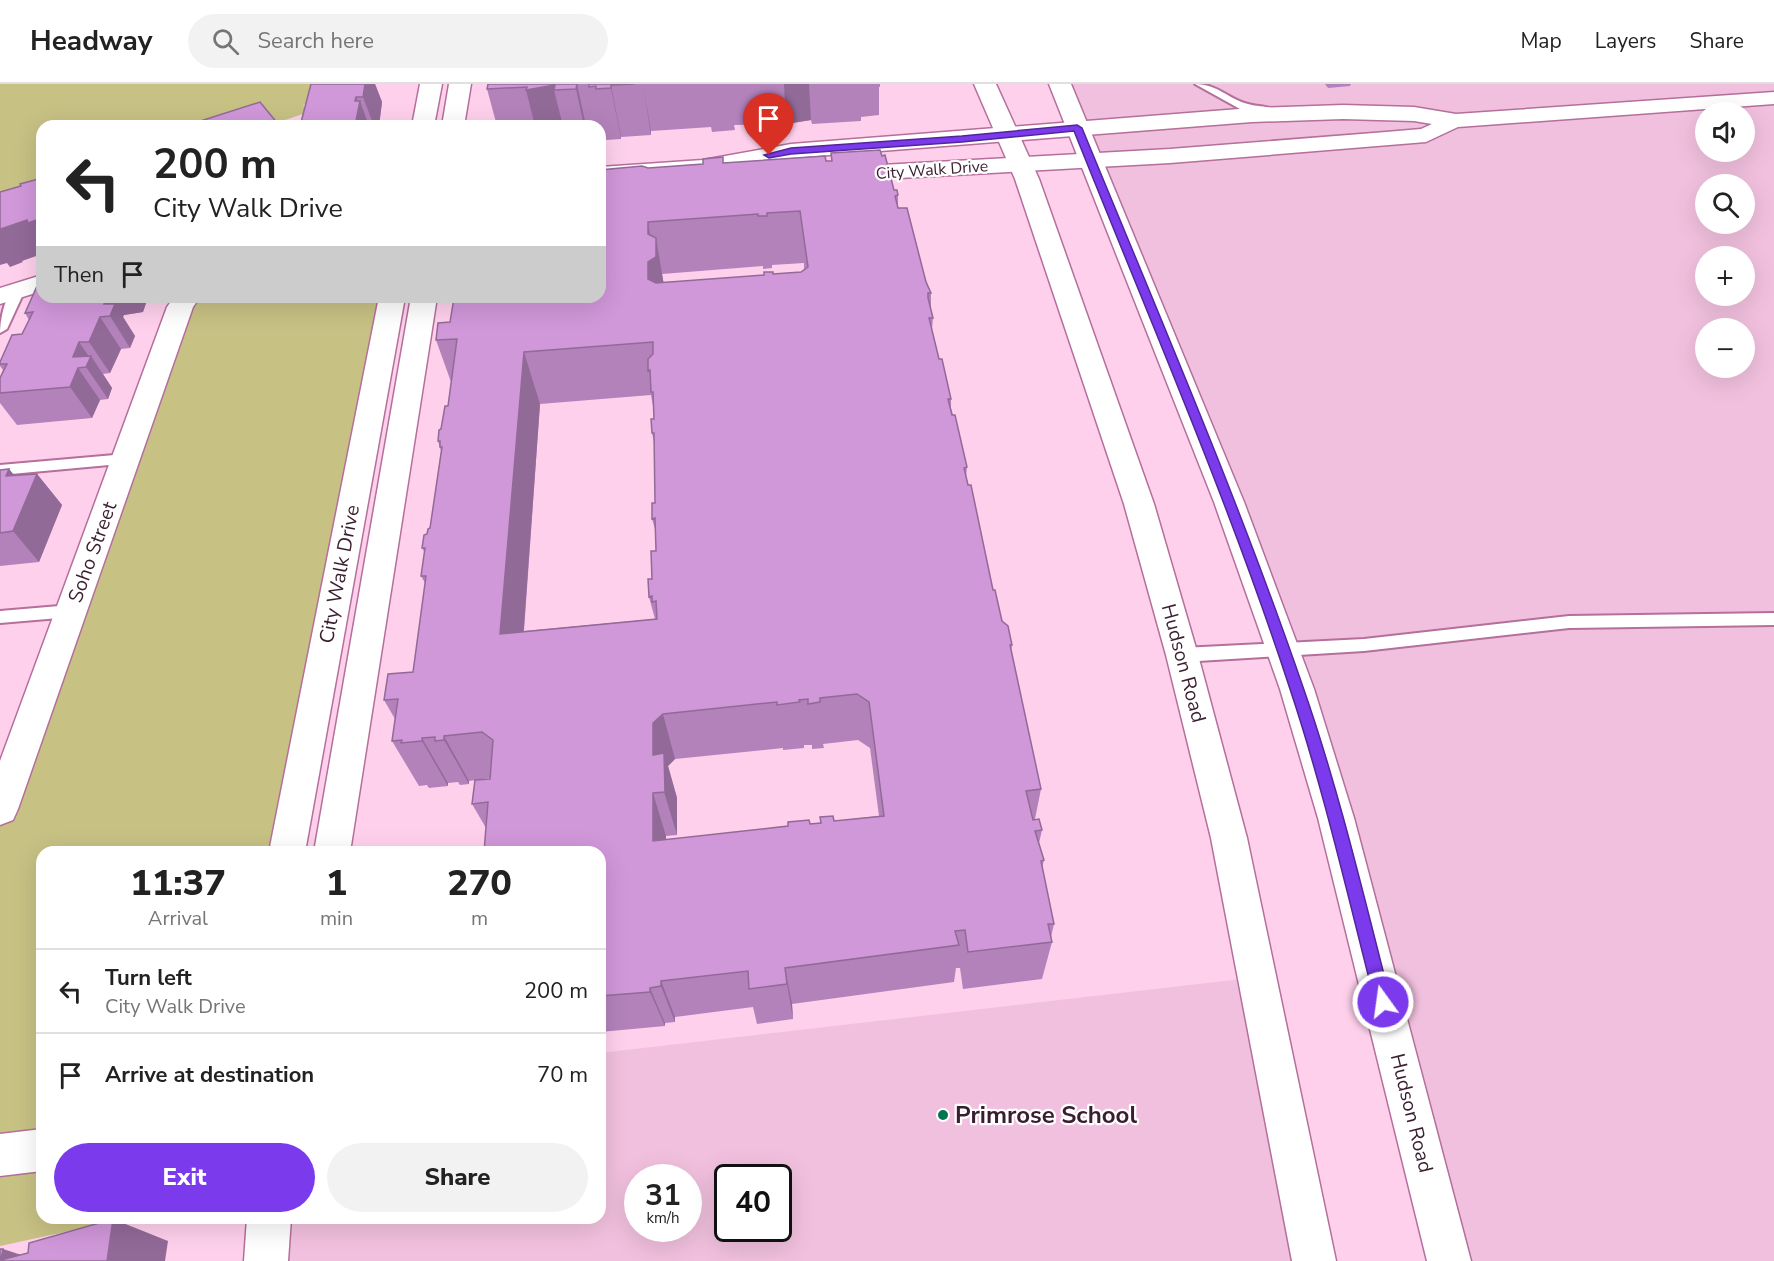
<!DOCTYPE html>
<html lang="en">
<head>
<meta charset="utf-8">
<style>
  body { margin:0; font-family:"Nunito Sans",sans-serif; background:#f2f2f2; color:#222; height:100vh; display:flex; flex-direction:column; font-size:22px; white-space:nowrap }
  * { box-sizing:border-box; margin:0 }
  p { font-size:20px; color:#767676 }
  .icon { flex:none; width:33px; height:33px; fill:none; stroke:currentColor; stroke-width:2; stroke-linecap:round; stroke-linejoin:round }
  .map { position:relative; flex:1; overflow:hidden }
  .drawer { position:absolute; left:36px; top:762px; width:570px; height:378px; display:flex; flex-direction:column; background:#fff; border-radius:18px; box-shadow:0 6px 24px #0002 }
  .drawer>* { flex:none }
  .top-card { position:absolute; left:36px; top:36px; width:570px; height:183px; border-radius:18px; box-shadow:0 6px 24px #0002; background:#fff; color:#222; overflow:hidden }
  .fabs { position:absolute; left:1695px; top:18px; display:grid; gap:12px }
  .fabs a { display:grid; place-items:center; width:60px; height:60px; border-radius:50%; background:#fff; box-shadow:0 6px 24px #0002; font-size:30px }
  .speed { position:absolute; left:624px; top:1080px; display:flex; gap:12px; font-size:30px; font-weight:700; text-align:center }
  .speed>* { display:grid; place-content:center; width:78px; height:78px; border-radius:50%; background:#fff; box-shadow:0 6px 24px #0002; line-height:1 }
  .speed small { font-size:15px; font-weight:400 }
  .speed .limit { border:3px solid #111; border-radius:9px; background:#fff; color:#111 }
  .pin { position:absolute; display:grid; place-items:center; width:51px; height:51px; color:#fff; margin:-62px -26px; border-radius:50% 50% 50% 0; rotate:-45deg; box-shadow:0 0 6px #0007 }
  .pin .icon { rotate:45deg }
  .me { position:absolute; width:66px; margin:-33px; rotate:346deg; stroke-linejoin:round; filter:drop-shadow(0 0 4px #0008) }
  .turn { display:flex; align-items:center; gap:21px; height:126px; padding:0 18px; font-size:27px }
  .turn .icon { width:78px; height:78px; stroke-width:2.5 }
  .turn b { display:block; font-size:42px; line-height:51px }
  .then { display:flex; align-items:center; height:57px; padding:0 18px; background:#0003; gap:12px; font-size:22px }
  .eta { display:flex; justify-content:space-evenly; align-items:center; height:102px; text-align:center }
  .eta b { font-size:36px; font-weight:800; line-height:42px }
  .cta { display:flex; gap:12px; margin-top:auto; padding:12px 18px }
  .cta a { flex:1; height:69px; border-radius:36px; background:#7c3aed; color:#fff; font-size:24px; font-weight:800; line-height:69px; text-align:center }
  .cta a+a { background:#f2f2f2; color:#222 }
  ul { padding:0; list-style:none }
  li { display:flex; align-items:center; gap:18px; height:84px; padding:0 18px; border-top:2px solid #e0e0e0 }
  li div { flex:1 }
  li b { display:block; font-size:22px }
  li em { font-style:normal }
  header { display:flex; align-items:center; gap:36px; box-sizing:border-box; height:84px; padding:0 30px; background:#fff; border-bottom:2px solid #e0e0e0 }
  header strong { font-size:28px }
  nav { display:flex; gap:33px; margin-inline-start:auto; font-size:21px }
  .search { width:420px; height:54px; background:#f2f2f2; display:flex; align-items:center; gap:15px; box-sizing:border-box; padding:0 21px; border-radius:33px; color:#767676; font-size:22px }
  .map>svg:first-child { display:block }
  .built { fill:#f1c0de; fill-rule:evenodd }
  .green { fill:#c8c184 }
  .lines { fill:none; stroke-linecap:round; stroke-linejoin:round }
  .service-casing { stroke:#b46f9b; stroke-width:4 }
  .minor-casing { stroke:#b46f9b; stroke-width:3 }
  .tertiary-casing { stroke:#b46f9b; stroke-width:3 }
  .service { fill:#fff; fill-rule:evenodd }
  .minor { fill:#fff; fill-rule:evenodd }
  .tertiary { fill:#fff; fill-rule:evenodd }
  .wall { fill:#b382bb; fill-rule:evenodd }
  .shaded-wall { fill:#926a98 }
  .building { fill:#d097d9; stroke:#926a98; stroke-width:1.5; fill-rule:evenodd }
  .route { fill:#7c3aed; stroke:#51269a; stroke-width:1.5 }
  .poi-dot { fill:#03744e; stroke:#fff; stroke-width:2 }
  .labels { text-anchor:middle; stroke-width:4.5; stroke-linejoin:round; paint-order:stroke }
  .far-street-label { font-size:16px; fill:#391e2f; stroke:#fff }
  .street-label { font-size:20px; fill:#391e2f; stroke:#fff }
  .near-poi-label { font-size:24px; font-weight:bold; fill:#391e2f; stroke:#fff; text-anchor:start }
</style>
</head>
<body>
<header>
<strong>Headway</strong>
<div class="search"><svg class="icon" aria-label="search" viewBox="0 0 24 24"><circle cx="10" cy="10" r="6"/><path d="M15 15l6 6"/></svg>Search here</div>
<nav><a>Map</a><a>Layers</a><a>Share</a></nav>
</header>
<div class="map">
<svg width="1774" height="1177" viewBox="0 0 1774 1177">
  <rect width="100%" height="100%" fill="#fed0ec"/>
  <g class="built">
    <path d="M1060 0H1774V1177H1449L1336 734ZM1706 28H1744V68H1706ZM1706 100H1744V140H1706ZM1706 172H1744V212H1706ZM1706 244H1744V284H1706Z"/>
    <path d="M1259 893 1314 1177H266L269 1134H600V969ZM638 1094H688V1144H638ZM728 1094H778V1144H728Z"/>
  </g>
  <g class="green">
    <polygon points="0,0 347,0 325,14 303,21 309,28 276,39 275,42 42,42 42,117 0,130"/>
    <polygon points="187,213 392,213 287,768 42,768 42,1134 130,1134 0,1162 0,714"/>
  </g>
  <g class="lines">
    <defs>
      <g id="service">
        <path d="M1195 0C1218 0 1228 15 1248 20 1257 23 1268 21 1275 27L1270 30 1240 25Z"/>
        <path d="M19 202 25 206 7 245 0 249C0 236 5 206 19 202Z"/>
        <polygon points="126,370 131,371 133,375 131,379 0,391 0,381"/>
        <polygon points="71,521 77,523 79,527 77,531 71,533 0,539 0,527"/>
        <polygon points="1774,529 1774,541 1569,544 1364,567 1182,578 1176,576 1174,571 1176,566 1182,564 1364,555 1569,532"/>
      </g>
      <g id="minor">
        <polygon points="420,0 442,0 434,42 412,42"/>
        <polygon points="449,0 471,0 464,42 442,42"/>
        <polygon points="1774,8 1774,20 1458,43 1426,58 1170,79 845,97 837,95 834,90 837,85 845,83 1170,65 1386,48 1421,45 1432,40 1414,37 1343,35 1252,38 791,74 703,90 600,97 600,83 703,76 791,60 1252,24 1343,21 1414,23 1456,30"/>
        <polygon points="42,191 42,207 0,220 0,204"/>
        <polygon points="174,213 200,213 193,223 18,725 13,736 0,741 0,677 167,223"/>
        <polygon points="379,213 405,213 305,768 269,768"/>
        <polygon points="411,213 437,213 350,768 314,768"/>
        <polygon points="42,1045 42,1087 0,1092 0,1050"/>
        <polygon points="247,1134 291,1134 288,1177 244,1177"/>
      </g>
      <g id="tertiary">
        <polygon points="974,0 996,0 1039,95 1154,420 1198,571 1247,754 1336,1177 1292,1177 1211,754 1166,571 1124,420 1015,95"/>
        <polygon points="1049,0 1071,0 1244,418 1314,605 1354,734 1471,1177 1427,1177 1318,734 1280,605 1214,418"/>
      </g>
    </defs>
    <use href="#service" class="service-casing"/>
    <use href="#minor" class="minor-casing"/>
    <use href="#tertiary" class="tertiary-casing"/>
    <use href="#service" class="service"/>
    <use href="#minor" class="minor"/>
    <use href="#tertiary" class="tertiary"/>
  </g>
  <g class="wall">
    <polygon points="375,0 382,18 379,42 300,42"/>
    <polygon points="488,0 880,0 880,3 879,3 879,31 861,33 861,37 812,40 811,36 786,40 734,41 735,46 712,48 711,43 651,47 651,51 621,53 621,55 606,56 606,54 600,54 600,42 497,42 487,5"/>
    <polygon points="1325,0 1351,0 1350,2 1328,4"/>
    <path d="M831 69 882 72 894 106 898 111V124L931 209V225L933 234 932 245 939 275 951 315V324L967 383 966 393 993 506 1002 537 1012 561 1011 568 1041 705 1035 735 1042 746 1039 759 1044 776 1042 784 1054 840 1051 853 1052 858 1042 895 963 905 960 884H956L954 898 792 920 793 935 757 940 753 923 675 933V938L665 939V942L600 948V768L486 744 472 720 490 694 469 697V700L460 701 458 698 448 699V702L429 704 427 701 419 702 392 657 395 635 384 616 413 588 425 499 421 492 425 469 422 464 430 444 441 367 438 357 448 322 451 298 436 256 450 238 600 213 648 84 723 79 831 77ZM804 179V185L801 188 663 199 662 190 763 182V185L772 184V181ZM651 311 653 322 654 335 652 349 655 363V419L652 435 656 448V467L649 513 655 535 524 547 540 320ZM858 656 870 664 879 732 666 756V752L677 751V714L668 682 675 675 783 664V666L804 664V661H812V665L824 664 823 660Z"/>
    <polygon points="146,219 143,228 124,231 123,233 135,252 130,264 121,265 110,289 103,290 112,304 108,315 100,316 92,334 17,341 0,319 0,294 3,286 0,282 0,278 22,250 29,236 25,229"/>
    <polygon points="9,385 14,392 37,390 62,421 39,478 0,482 0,386"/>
  </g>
  <g class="shaded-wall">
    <polygon points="365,0 375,0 382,18 379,42 374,42 363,13"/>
    <polygon points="577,0 586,42 584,42 576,5"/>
    <polygon points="643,0 651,47 651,51"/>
    <polygon points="784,0 809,0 811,36 786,40"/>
    <polygon points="555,1 554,6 563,42 535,42 526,6"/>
    <polygon points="611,1 621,53 621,55 611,4"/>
    <polygon points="356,13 359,22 360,17 369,42 355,42 355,17"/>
    <polygon points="42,134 42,170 22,177 23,178 10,183 7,179 0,181 0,147 1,145 27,136"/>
    <polygon points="648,138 654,174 656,154 665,207 648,195"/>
    <polygon points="100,213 143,213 146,219 143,228 124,231 123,233 135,252 130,264 110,232"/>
    <polygon points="100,233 121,265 110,289 89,258"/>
    <polygon points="79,258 90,274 91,272 112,304 108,315 86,283 73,273"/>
    <polygon points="524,268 540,320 520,597 500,550"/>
    <polygon points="78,284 100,316 92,334 70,303"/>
    <polygon points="9,385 29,409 37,390 62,421 39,478 13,447 6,392"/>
    <polygon points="663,630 675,675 668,682 677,714 677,751 653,671 653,639"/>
    <polygon points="444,652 469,697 469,700 444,656"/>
    <polygon points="422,654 448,699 448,702 422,657"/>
    <polygon points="653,709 666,752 667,799 653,757"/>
    <polygon points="785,884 792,920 793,935 787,900"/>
    <polygon points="661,897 675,933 675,938 661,902"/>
    <polygon points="650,904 665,939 665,942 650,908"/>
    <polygon points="113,1135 168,1157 165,1177 107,1177"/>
    <polygon points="3,1165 40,1177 0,1177"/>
  </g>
  <g class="building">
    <polygon points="311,0 365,0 363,13 356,13 355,17 360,17 355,42 300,42"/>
    <polygon points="488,0 577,0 576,5 554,6 555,1 526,6 527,3 487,5"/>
    <polygon points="589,0 634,0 611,1 611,4 596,5 596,2 589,3"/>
    <polygon points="260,18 278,40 272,42 185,42"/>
    <path d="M880 66 882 72 885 71 894 106H897L898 111 895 112 898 124H907L926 198 931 209H928V214L933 234H929L939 275H942L951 315H948L952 331H955L967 383 964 384 968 401H971L993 506H995L1002 537 1008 542 1012 561H1010L1041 705 1026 707 1033 736 1039 735 1042 746 1035 747 1044 776 1041 777 1054 840H1048L1052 858 968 868 965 846 955 847 959 861 785 884 787 900 749 905 748 887 661 897V902L650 904V908L600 912V768H484L488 718 472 720 475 696 490 695 493 656 482 648 444 652V656L435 657V653L422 654V657L401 659 402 656 392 657 398 615 384 616 388 590 413 588 426 492H421L425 464H422L424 451 427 450 428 445 430 444 442 363H440V357H438L439 346 441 345 445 322H448L457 255 436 256 438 239 450 238 454 214 600 213V86L642 82 648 84 703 80V75L723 73V79L825 72 826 77H832L831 69ZM800 127 808 183 801 188 773 190V188H764V191L656 199 648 195V178L656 173V154L648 150V138L758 130V132H767V129ZM653 258V270L648 275V287L650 286 651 308H653L654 335H651L652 349H654L655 419H652V435L655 434 656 467H651L652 495H648L649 513 652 512V518L656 517 657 535 500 550 524 268ZM857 610 869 618 884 732 834 737 833 732 820 733 821 739 810 740 809 736 788 738V742L653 757V709L665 708 664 669 653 671V639L663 630 777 618V621L800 618 799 616 808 615V620L820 618V614Z"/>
    <polygon points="42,94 42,134 28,139 27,136 1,145 2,146 0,147 0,108 21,102 20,100"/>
    <polygon points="37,202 42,202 42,213 107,213 104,220 115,220 110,232 100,233 89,258 79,258 73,273 91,272 86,283 78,284 70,303 0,309 0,294 7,280 0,280 0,278 12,251 22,250 33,228 25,229"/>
    <polygon points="9,385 6,392 37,390 13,447 0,449 0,386"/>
    <polygon points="113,1135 107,1177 0,1177 0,1165 3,1165 1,1176 28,1169 29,1159"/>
  </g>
  <path class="route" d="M1077 41 1082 44C1158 229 1238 414 1303 603 1339 706 1364 813 1391 918L1389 924 1383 926 1377 924 1375 918C1348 813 1324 707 1290 605 1228 415 1148 232 1074 47L962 58 791 70 769 74 764 71 791 64 962 52Z"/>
  <circle class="poi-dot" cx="943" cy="1031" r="6"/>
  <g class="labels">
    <g class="far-street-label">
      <text transform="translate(932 85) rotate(-4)" y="6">City Walk Drive</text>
    </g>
    <g class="street-label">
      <text transform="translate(92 468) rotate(-70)" y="7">Soho Street</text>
      <text transform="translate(339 490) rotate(-79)" y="7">City Walk Drive</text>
      <text transform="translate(1184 579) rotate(75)" y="7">Hudson Road</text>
      <text transform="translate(1412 1029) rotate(76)" y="7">Hudson Road</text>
    </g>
    <g class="near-poi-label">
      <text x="955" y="1039">Primrose School</text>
    </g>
  </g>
</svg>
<div class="fabs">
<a><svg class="icon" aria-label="sound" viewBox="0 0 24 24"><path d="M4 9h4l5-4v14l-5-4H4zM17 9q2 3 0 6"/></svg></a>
<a><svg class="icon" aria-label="search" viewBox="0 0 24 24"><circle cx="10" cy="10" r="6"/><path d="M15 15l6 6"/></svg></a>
<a>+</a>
<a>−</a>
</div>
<div class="speed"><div>31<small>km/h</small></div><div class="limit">40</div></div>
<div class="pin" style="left:769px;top:71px;background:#d93025"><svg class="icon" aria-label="arrive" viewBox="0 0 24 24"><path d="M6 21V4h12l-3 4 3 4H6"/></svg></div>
<svg class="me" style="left:1383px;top:918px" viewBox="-20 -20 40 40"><circle r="17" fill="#7c3aed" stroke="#fff" stroke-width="3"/><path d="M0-11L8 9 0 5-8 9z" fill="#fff"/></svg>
<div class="top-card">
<div class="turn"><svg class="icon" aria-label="left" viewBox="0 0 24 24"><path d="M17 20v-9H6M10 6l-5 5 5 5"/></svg><div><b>200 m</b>City Walk Drive</div></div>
<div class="then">Then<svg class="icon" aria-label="arrive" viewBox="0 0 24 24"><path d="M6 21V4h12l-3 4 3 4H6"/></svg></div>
</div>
<section class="drawer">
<div class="eta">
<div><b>11:37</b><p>Arrival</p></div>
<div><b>1</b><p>min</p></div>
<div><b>270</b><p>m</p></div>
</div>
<ul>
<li><svg class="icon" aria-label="left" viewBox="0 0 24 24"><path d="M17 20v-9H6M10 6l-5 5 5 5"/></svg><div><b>Turn left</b><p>City Walk Drive</p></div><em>200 m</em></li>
<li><svg class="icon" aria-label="arrive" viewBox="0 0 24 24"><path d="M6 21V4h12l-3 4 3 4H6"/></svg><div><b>Arrive at destination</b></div><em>70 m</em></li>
</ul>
<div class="cta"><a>Exit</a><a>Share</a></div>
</section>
</div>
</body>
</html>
